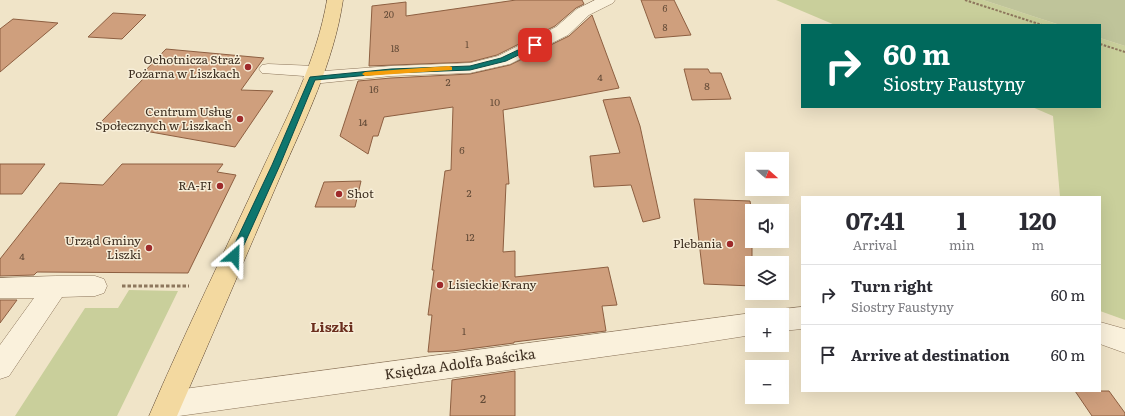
<!DOCTYPE html>
<html lang="en">
<head>
<meta charset="utf-8">
<style>
  body { margin:0; font-family:Literata,serif; background:#f7f7f7; color:#2b2b33; height:100vh; display:flex; flex-direction:column; font-size:15px; white-space:nowrap }
  * { box-sizing:border-box; margin:0 }
  p { font-size:13px; color:#7c7c81 }
  .icon { flex:none; width:22px; height:22px; fill:none; stroke:currentColor; stroke-width:2; stroke-linecap:round; stroke-linejoin:round }
  .map { position:relative; flex:1; overflow:hidden }
  .drawer { position:absolute; left:801px; top:196px; width:300px; height:196px; display:flex; flex-direction:column; background:#fff; border-radius:0px; box-shadow:0 4px 16px #0002 }
  .drawer>* { flex:none }
  .hud { position:absolute; left:801px; top:24px; width:300px; height:84px; border-radius:0px; box-shadow:0 4px 16px #0002; background:#00695c; color:#fff; overflow:hidden }
  .needle { width:26px; rotate:111deg }
  .tools { position:absolute; left:745px; top:152px; display:grid; gap:8px }
  .tools a { display:grid; place-items:center; width:44px; height:44px; border-radius:0px; background:#fff; box-shadow:0 4px 16px #0002; font-size:20px }
  .pin { position:absolute; display:grid; place-items:center; width:34px; height:34px; color:#fff; margin:-17px; border-radius:8px; box-shadow:0 2px 6px #0006 }
  .me { position:absolute; width:44px; margin:-22px; rotate:25deg; stroke-linejoin:round; filter:drop-shadow(0 0 3px #0008) }
  .turn { display:flex; align-items:center; gap:14px; height:84px; padding:0 16px; font-size:18px }
  .turn .icon { width:52px; height:52px; stroke-width:2.5 }
  .turn b { display:block; font-size:28px; line-height:34px }
  .eta { display:flex; justify-content:space-evenly; align-items:center; height:68px; text-align:center }
  .eta b { font-size:24px; font-weight:700; line-height:28px }
  ul { padding:0; list-style:none }
  li { display:flex; align-items:center; gap:12px; height:60px; padding:0 16px; border-top:1px solid #e1e1e2 }
  li div { flex:1 }
  li b { display:block; font-size:15px }
  li em { font-style:normal }
  .map>svg:first-child { display:block }
  .green { fill:#c9cf9b }
  .cemetery { fill:#bfc49a }
  .building { fill:#cf9f7d; stroke:#8d5f41 }
  .lines { fill:none; stroke-linecap:round; stroke-linejoin:round }
  .minor-casing { stroke:#8d765c; stroke-width:1 }
  .major-casing { stroke:#5b4430; stroke-width:1 }
  .path-far1 { stroke:#8d765c; stroke-width:2; stroke-dasharray:2.5 1.5; stroke-linecap:butt }
  .path { stroke:#8d765c; stroke-width:3; stroke-dasharray:3.5 2; stroke-linecap:butt }
  .minor { fill:#faf1dc; fill-rule:evenodd }
  .major { fill:#f3d9a0; fill-rule:evenodd }
  .route { fill:#0f766e; stroke:#0a4d48 }
  .slow { fill:#f59e0b }
  .poi-dot { fill:#9e2a2b; stroke:#f7eed8; stroke-width:1.5 }
  .labels { text-anchor:middle; stroke-width:3; stroke-linejoin:round; paint-order:stroke }
  .far-number-label { font-size:9px; fill:#624a37 }
  .number-label { font-size:10px; fill:#624a37 }
  .poi-label { font-size:12px; fill:#3d2e20; stroke:#f7eed8; text-anchor:end }
  .near-number-label { font-size:12px; fill:#624a37 }
  .quarter-label { font-size:14px; font-weight:bold; fill:#6b2e1e; stroke:#f7eed8 }
  .near-street-label { font-size:14px; fill:#3d2e20; stroke:#f7eed8 }
</style>
</head>
<body>
<div class="map">
<svg width="1125" height="416" viewBox="0 0 1125 416">
  <rect width="100%" height="100%" fill="#f0e4c8"/>
  <g class="green">
    <polygon points="776,0 983,0 1060,25 835,25"/>
    <polygon points="1100,38 1125,46 1125,320 1100,311 1100,197 1060,197 1053,116 1032,107 1100,107"/>
    <polygon points="129,290 178,291 117,416 15,416 85,308 118,308"/>
  </g>
  <polygon class="cemetery" points="983,0 1125,0 1125,46 1100,38 1100,25 1060,25"/>
  <g class="building">
    <polygon points="516,0 582,0 584,4 576,8 555,26 497,55 470,62 369,66 372,6 406,2 406,16"/>
    <polygon points="641,0 674,0 691,35 655,38"/>
    <polygon points="113,13 146,15 122,39 88,37"/>
    <polygon points="592,15 619,88 503,110 509,184 506,184 503,252 515,251 515,277 608,267 617,305 602,306 606,331 514,342 514,343 453,351 428,352 432,315 428,315 434,270 432,270 445,171 451,170 453,107 384,117 378,136 373,136 368,154 340,136 358,81 391,78 470,74 510,65 569,36"/>
    <polygon points="13,19 58,23 0,72 0,29"/>
    <polygon points="166,49 264,58 241,90 273,91 235,147 100,123 148,74 143,73"/>
    <polygon points="684,69 708,69 710,73 721,73 731,99 692,100"/>
    <polygon points="630,97 640,126 660,218 643,222 631,185 594,187 590,156 620,153 603,100"/>
    <polygon points="0,164 45,164 22,194 0,194"/>
    <polygon points="122,164 223,164 217,172 236,175 188,273 37,272 34,275 0,276 0,259 60,183 103,185"/>
    <polygon points="361,181 355,207 315,207 324,182"/>
    <polygon points="694,199 750,201 752,213 752,286 704,284"/>
    <polygon points="0,300 17,300 0,323"/>
    <polygon points="515,371 515,416 450,416 452,380"/>
    <polygon points="1075,391 1109,391 1125,413 1125,416 1092,416"/>
  </g>
  <g class="lines">
    <defs>
      <g id="minor">
        <polygon points="595,0 615,0 613,3 589,15 568,35 510,64 470,73 391,76 312,84 306,82 303,78 304,76 262,73 259,69 262,65 268,64 315,66 321,67 324,71 391,66 470,63 498,56 556,27 577,9"/>
        <polygon points="56,276 95,276 104,279 107,286 104,293 95,296 62,297 9,376 0,379 0,345 34,298 0,298 0,278"/>
        <polygon points="802,307 802,329 782,331 782,315 772,315 773,312 782,309"/>
        <polygon points="752,313 758,315 752,315 752,335 688,345 179,416 165,416 159,413 155,404 159,395 169,391"/>
        <polygon points="1100,322 1125,329 1125,353 1100,344"/>
      </g>
      <path id="major" d="M327 0H343C334 62 305 120 280 177 246 256 212 336 177 416H149C185 332 226 249 264 166 289 113 317 59 327 0Z"/>
    </defs>
    <use href="#minor" class="minor-casing"/>
    <use href="#major" class="major-casing"/>
    <g class="path-far1">
      <polyline points="965,0 1042,25"/>
      <polyline points="1100,44 1125,52"/>
    </g>
    <polyline class="path" points="122,286 189,286"/>
    <use href="#minor" class="minor"/>
    <use href="#major" class="major"/>
  </g>
  <polygon class="route" points="535,42 537,43 537,46 506,61 470,70 391,73 315,80 280,165 239,256 238,259 231,259 229,256 272,165 310,77 391,69 470,66 501,58"/>
  <polygon class="slow" points="449,66 452,67 452,70 365,76 362,74 365,72"/>
  <g class="poi-dot">
    <circle cx="248" cy="67" r="4"/>
    <circle cx="240" cy="119" r="4"/>
    <circle cx="220" cy="186" r="4"/>
    <circle cx="339" cy="194" r="4"/>
    <circle cx="730" cy="244" r="4"/>
    <circle cx="149" cy="248" r="4"/>
    <circle cx="440" cy="285" r="4"/>
  </g>
  <g class="labels">
    <g class="far-number-label">
      <text x="665" y="12">6</text>
      <text x="389" y="18">20</text>
      <text x="665" y="31">8</text>
      <text x="467" y="48">1</text>
      <text x="395" y="52">18</text>
    </g>
    <g class="number-label">
      <text x="600" y="81">4</text>
      <text x="448" y="86">2</text>
      <text x="707" y="90">8</text>
      <text x="374" y="93">16</text>
      <text x="495" y="106">10</text>
      <text x="363" y="126">14</text>
      <text x="462" y="154">6</text>
      <text x="469" y="197">2</text>
      <text x="470" y="241">12</text>
      <text x="22" y="260">4</text>
      <text x="464" y="335">1</text>
    </g>
    <g class="poi-label">
      <text x="240" y="64">Ochotnicza Straż<tspan x="240" dy="14">Pożarna w Liszkach</tspan></text>
      <text x="232" y="116">Centrum Usług<tspan x="232" dy="14">Społecznych w Liszkach</tspan></text>
      <text x="212" y="190">RA-FI</text>
      <text x="347" y="198" text-anchor="start">Shot</text>
      <text x="141" y="245">Urząd Gminy<tspan x="141" dy="14">Liszki</tspan></text>
      <text x="722" y="248">Plebania</text>
      <text x="448" y="289" text-anchor="start">Lisieckie Krany</text>
    </g>
    <g class="near-number-label">
      <text x="483" y="403">2</text>
    </g>
    <g class="quarter-label">
      <text x="332" y="332">Liszki</text>
    </g>
    <g class="near-street-label">
      <text transform="translate(460 364) rotate(-8)" y="5">Księdza Adolfa Baścika</text>
    </g>
  </g>
</svg>
<div class="tools">
<a><svg class="needle" viewBox="-14 -14 28 28"><path d="M0-13l5 13h-10z" fill="#e53935"/><path d="M0 13l5-13h-10z" fill="#7c7c81"/></svg></a>
<a><svg class="icon" aria-label="sound" viewBox="0 0 24 24"><path d="M4 9h4l5-4v14l-5-4H4zM17 9q2 3 0 6"/></svg></a>
<a><svg class="icon" aria-label="layers" viewBox="0 0 24 24"><path d="M12 4l9 5-9 5-9-5zM3 14l9 5 9-5"/></svg></a>
<a>+</a>
<a>−</a>
</div>
<div class="pin" style="left:535px;top:45px;background:#d93025"><svg class="icon" aria-label="arrive" viewBox="0 0 24 24"><path d="M6 21V4h12l-3 4 3 4H6"/></svg></div>
<svg class="me" style="left:234px;top:256px" viewBox="-20 -20 40 40"><path d="M0-17L14 15 0 8-14 15z" fill="#0f766e" stroke="#fff" stroke-width="4"/></svg>
<div class="hud">
<div class="turn"><svg class="icon" aria-label="right" viewBox="0 0 24 24"><path d="M7 20v-9h11M14 6l5 5-5 5"/></svg><div><b>60 m</b>Siostry Faustyny</div></div>
</div>
<section class="drawer">
<div class="eta">
<div><b>07:41</b><p>Arrival</p></div>
<div><b>1</b><p>min</p></div>
<div><b>120</b><p>m</p></div>
</div>
<ul>
<li><svg class="icon" aria-label="right" viewBox="0 0 24 24"><path d="M7 20v-9h11M14 6l5 5-5 5"/></svg><div><b>Turn right</b><p>Siostry Faustyny</p></div><em>60 m</em></li>
<li><svg class="icon" aria-label="arrive" viewBox="0 0 24 24"><path d="M6 21V4h12l-3 4 3 4H6"/></svg><div><b>Arrive at destination</b></div><em>60 m</em></li>
</ul>
</section>
</div>
</body>
</html>
